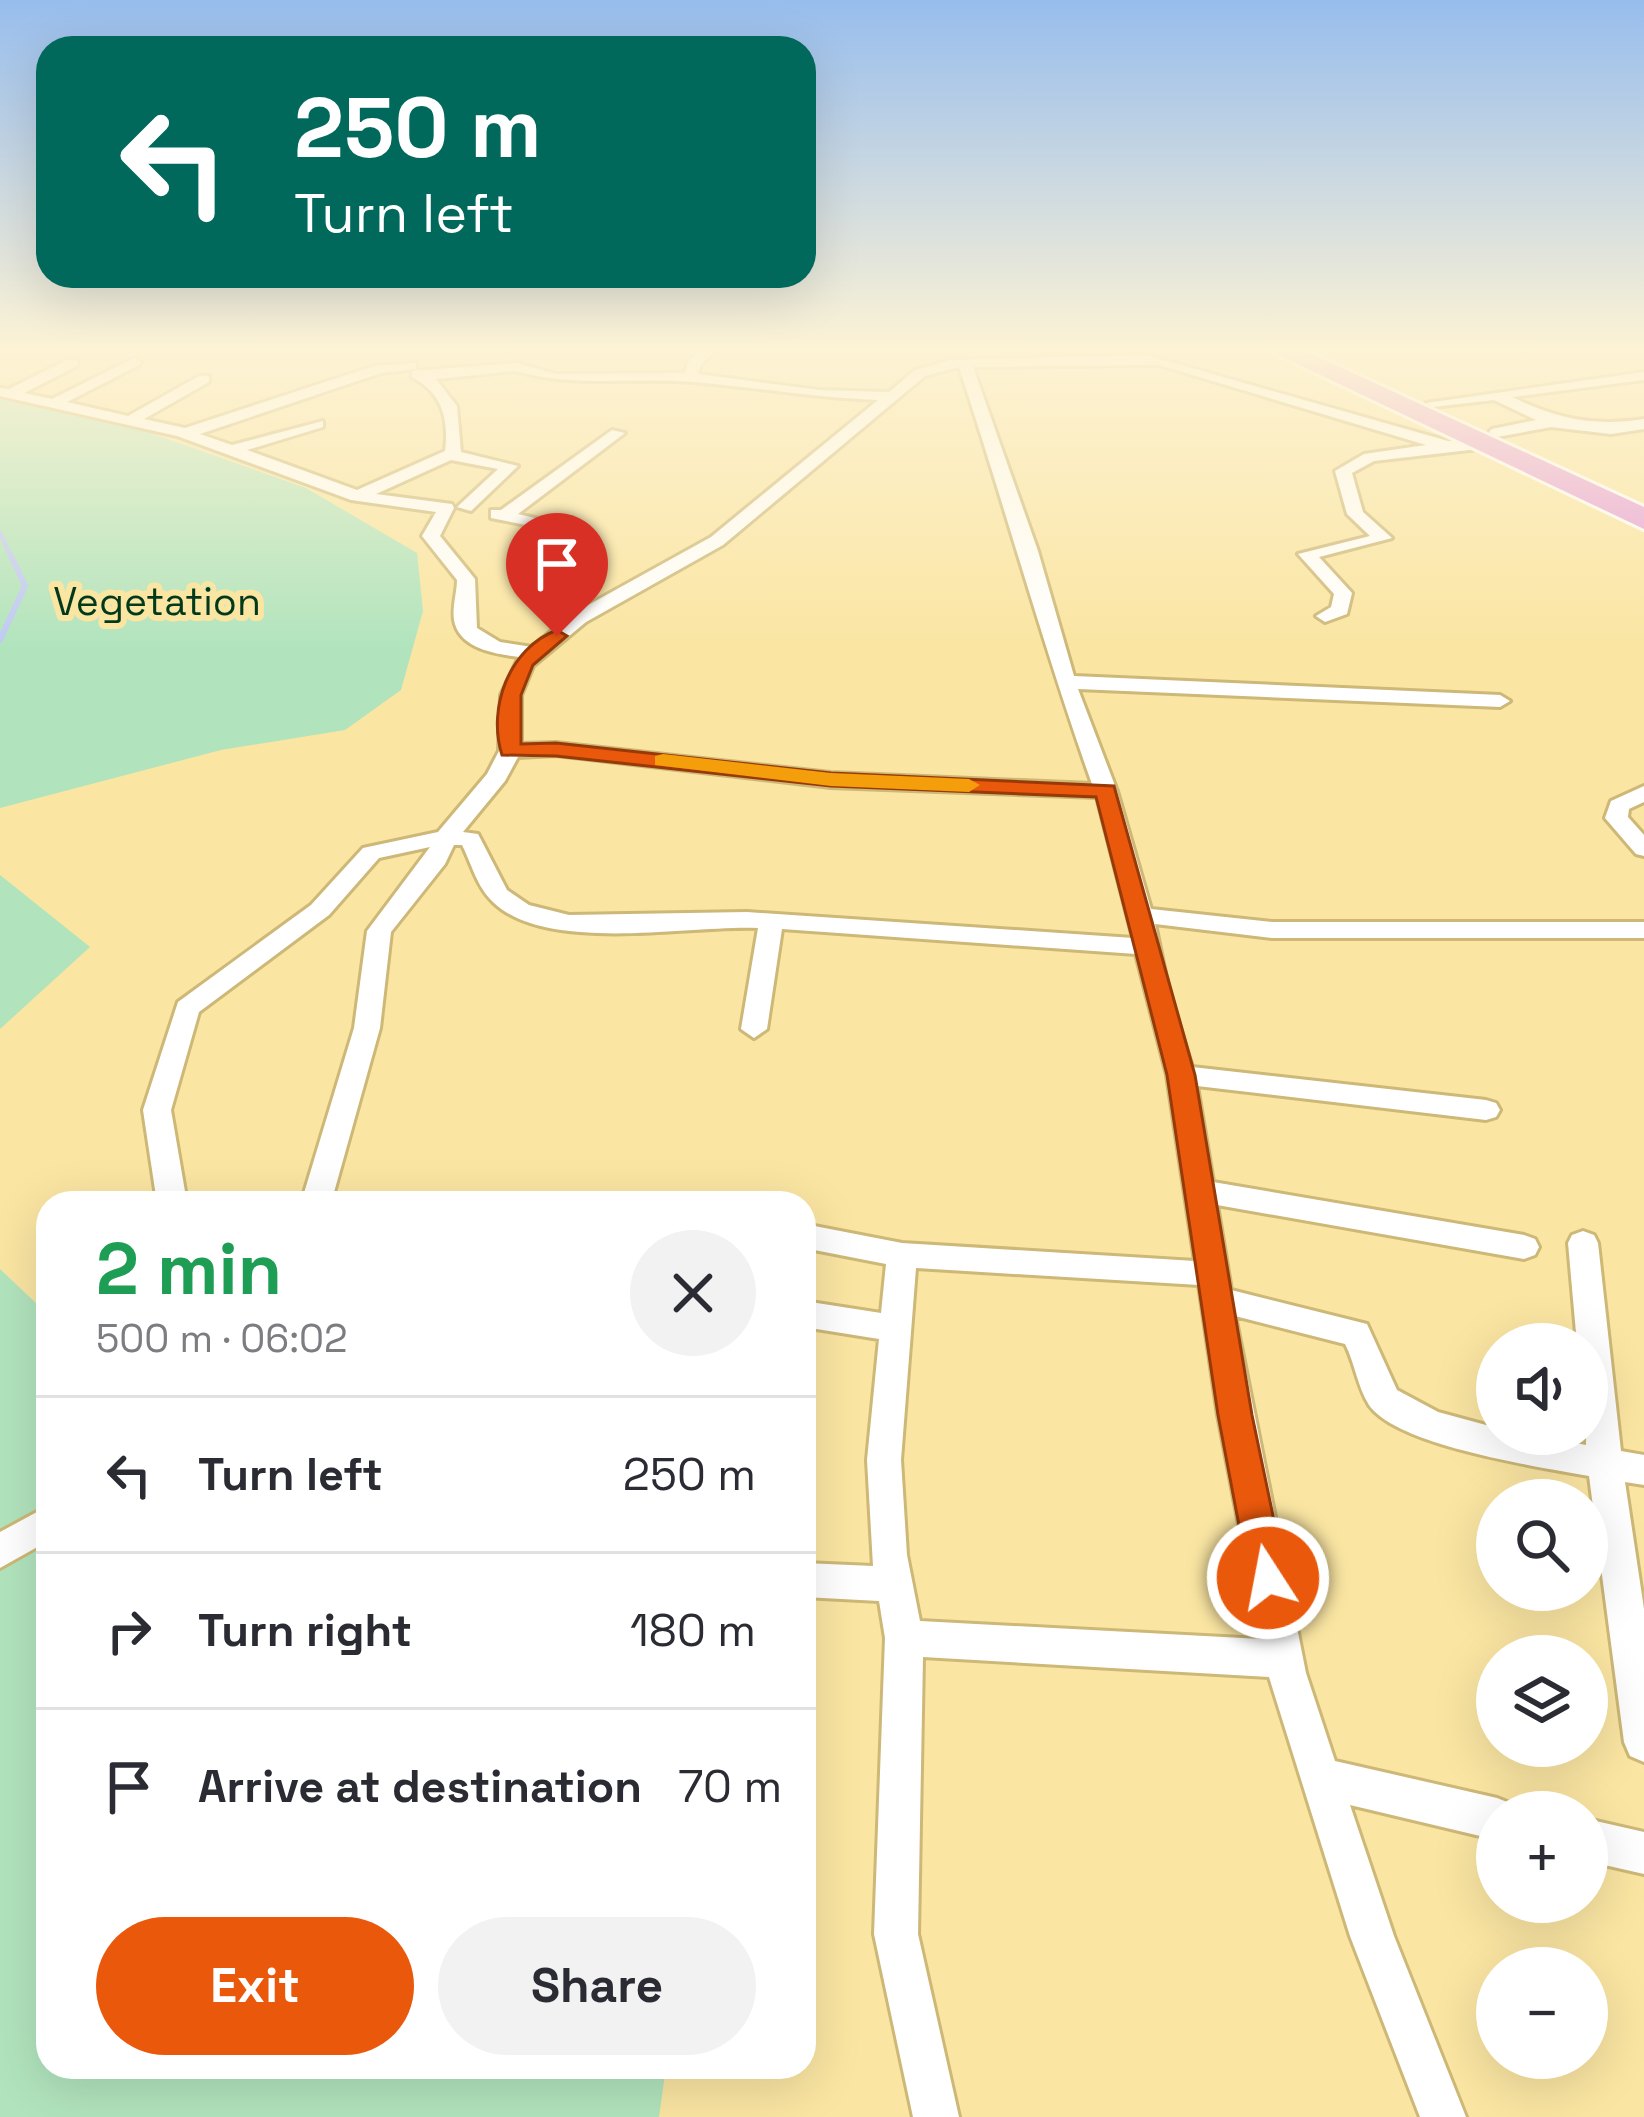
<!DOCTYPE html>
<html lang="en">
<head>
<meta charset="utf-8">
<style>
  body { margin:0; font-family:"Space Grotesk",sans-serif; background:#f2f2f3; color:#2b2b33; height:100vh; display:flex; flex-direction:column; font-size:45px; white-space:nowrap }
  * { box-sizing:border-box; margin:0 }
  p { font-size:39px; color:#7c7c81 }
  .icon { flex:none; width:66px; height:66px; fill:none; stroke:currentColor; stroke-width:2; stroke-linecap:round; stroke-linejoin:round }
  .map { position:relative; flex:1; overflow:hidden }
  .details { position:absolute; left:36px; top:1191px; width:780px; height:888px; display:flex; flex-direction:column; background:#fff; border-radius:36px; box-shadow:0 12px 48px #0002 }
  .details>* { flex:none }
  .banner { position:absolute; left:36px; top:36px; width:780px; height:252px; border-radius:36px; box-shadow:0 12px 48px #0002; background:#00695c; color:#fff; overflow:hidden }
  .controls { position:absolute; left:1476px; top:1323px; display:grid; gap:24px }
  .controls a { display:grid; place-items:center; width:132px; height:132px; border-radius:50%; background:#fff; box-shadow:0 12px 48px #0002; font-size:60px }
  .pin { position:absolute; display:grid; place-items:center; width:102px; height:102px; color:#fff; margin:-123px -51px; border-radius:50% 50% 50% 0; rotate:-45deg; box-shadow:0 0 12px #0007 }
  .pin .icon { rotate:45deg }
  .me { position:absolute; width:132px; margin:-66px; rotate:349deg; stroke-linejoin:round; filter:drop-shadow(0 0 9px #0008) }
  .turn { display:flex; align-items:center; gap:42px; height:252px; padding:0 60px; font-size:54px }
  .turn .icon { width:156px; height:156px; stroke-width:2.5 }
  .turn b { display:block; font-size:84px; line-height:102px }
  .round { display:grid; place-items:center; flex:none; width:126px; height:126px; border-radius:63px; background:#f2f2f3 }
  .headline { display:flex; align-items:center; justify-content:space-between; height:204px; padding:0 60px }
  h1 { font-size:72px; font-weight:700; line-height:90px; color:#1e9e55 }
  .cta { display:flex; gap:24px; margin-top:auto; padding:24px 60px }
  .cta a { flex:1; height:138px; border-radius:72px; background:#ea580c; color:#fff; font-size:48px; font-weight:700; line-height:138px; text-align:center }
  .cta a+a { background:#f2f2f3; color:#2b2b33 }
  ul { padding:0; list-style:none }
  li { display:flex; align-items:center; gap:36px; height:156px; padding:0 60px; border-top:3px solid #e1e1e2 }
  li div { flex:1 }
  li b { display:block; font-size:45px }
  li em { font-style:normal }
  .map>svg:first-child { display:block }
  .green { fill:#b1e4bd }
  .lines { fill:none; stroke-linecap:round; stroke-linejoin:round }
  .stream-far1 { stroke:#becaf4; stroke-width:4.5 }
  .stream { stroke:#becaf4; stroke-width:6 }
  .street-casing { stroke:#cdb877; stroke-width:6 }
  .highway-casing { stroke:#fff; stroke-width:6 }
  .street { fill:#fff; fill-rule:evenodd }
  .highway { fill:#e69ddb; fill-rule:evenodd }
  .route { fill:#ea580c; stroke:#983908; stroke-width:3 }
  .slow { fill:#f59e0b }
  .labels { text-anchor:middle; stroke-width:12; stroke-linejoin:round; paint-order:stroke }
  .far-park-label { font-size:39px; fill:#02391a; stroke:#fae5a2 }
</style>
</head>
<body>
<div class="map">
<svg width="1644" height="2117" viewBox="0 0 1644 2117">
  <rect width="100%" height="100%" fill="#fae5a2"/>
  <g class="green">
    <polygon points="0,397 108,418 306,488 417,553 423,611 401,690 345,730 221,750 0,808"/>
    <polygon points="0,875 90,947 0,1029"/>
    <polygon points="0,1269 38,1305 48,1323 48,2067 666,2067 659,2117 0,2117"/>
  </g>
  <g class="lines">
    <polyline class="stream-far1" points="0,533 12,559"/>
    <polyline class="stream" points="0,640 25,586 11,556"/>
    <defs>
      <g id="street">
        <path d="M700 351H716L701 364 698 374 819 390 889 392 915 370 951 360 1146 355 1448 441 1478 439 1486 444 1478 449 1374 461 1352 473 1363 512 1392 538 1319 557 1352 593 1347 614 1325 622 1316 616 1331 607 1334 594 1298 554 1370 536 1347 514 1335 471 1364 454 1426 445 1159 365 973 367 1038 551 1074 676 1500 695 1510 701 1500 707 1078 689 1117 791 1151 909 1272 922H1644V938H1272L1155 924 1169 992 1192 1067 1486 1100 1496 1103 1500 1110 1496 1117 1486 1120 1197 1086 1213 1182 1524 1235 1535 1239 1539 1247 1535 1255 1524 1259 1217 1205 1231 1290 1367 1324 1397 1390 1438 1412 1497 1428V1434H1527L1586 1445 1587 1344H1577L1568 1243 1572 1235 1583 1231 1594 1235 1598 1243 1621 1451 1644 1455V1485L1625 1482 1644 1609V1762L1630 1756 1624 1742 1589 1476C1540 1467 1397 1446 1369 1405 1357 1386 1355 1363 1345 1344L1235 1316 1306 1673 1335 1761 1497 1798 1512 1804 1515 1812H1497V1840L1350 1805 1394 1936 1466 2117H1420L1350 1936 1269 1677 923 1657 918 1934 959 2117H913L874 1934 885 1638 879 1601 804 1597V1563L873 1566 867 1460 879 1339 804 1327V1301L881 1313 886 1264 804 1248V1224L902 1243 1195 1261 1167 1075 1136 954 782 929 767 1029 754 1038 741 1029 758 928C688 925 546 954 493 902 477 887 472 865 462 845H454L445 864 391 932 380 1028 331 1203H301L354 1028 367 931 430 847 379 858 329 915 199 1012 171 1110 187 1203H157L143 1110 178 1002 311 905 363 848 438 832 487 774 499 751 501 695 519 657C496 654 459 649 454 620 452 607 457 592 457 580L422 536 436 512 351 500 177 436 0 396V388L9 389 67 360H77V366L24 393 52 399 134 358 141 362 139 365 67 402 128 416 199 376H209V382L144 419 185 428 374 366 416 363V369L381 373 200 434 232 445 323 421V427L247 450 357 490 445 451C449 418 442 393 412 377V371L517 363 556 374 684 373 690 359ZM959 367C1005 506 1043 647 1092 784L831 773 556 743 521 744V695L533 666 586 622 723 545 925 376ZM516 371C575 388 632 377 692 382 755 387 815 398 878 400L711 537 572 614 532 647 500 642 477 628 475 579 440 536 454 508 452 504 376 494 451 460 498 469 457 507 471 511 518 466 461 452 457 406 436 379ZM556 755 831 787 1097 797 1133 938 747 912 569 915 529 905 507 890 478 834 463 832 505 781 518 757ZM916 1268 1199 1285 1218 1415 1261 1639 920 1621 907 1555 901 1460Z"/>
        <path d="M1644 372V380L1512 397C1557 419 1595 427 1644 419V429L1611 434 1551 427 1497 437 1489 432 1492 429 1536 420 1494 400 1433 407 1426 403Z"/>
        <polygon points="612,430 625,433 518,514 551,522 551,530 491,518 491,510 501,510"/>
        <polygon points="1644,786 1644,802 1629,809 1628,817 1644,835 1644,856 1636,854 1605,818 1611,801"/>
        <polygon points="48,1506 48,1541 0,1568 0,1532"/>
        <polygon points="1587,1819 1644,1832 1644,1874 1587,1861"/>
      </g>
      <polygon id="highway" points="1270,351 1305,351 1644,507 1644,529"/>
    </defs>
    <use href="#street" class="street-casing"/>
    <use href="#highway" class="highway-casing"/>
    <use href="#street" class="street"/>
    <use href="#highway" class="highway"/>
  </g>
  <linearGradient id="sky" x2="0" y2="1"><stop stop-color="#97bded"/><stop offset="0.54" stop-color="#fdf3d5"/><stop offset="1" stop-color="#fdf3d5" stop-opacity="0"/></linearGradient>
  <rect width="1644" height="648" fill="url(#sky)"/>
  <path class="route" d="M557 630 567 636 533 665 521 695V744L556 743 831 773 1114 786 1195 1075 1252 1415 1286 1578 1281 1590 1268 1595 1254 1590 1249 1578 1218 1415 1167 1075 1096 797 831 786 556 756 502 755C487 708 509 648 557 630Z"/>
  <polygon class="slow" points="663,754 831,773 969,779 980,785 969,792 831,786 655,765 655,756"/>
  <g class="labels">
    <g class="far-park-label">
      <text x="157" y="615">Vegetation</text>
    </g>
  </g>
</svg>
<div class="controls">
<a><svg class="icon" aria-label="sound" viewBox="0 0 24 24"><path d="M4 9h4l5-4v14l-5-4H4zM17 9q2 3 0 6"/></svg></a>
<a><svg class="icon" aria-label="search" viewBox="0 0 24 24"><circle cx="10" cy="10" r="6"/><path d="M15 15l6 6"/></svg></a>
<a><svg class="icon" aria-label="layers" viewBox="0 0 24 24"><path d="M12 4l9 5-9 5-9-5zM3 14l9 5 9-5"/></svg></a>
<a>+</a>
<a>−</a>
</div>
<div class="pin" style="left:557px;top:636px;background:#d93025"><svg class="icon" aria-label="arrive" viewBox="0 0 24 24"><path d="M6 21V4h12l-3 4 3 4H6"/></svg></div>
<svg class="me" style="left:1268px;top:1578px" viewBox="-20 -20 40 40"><circle r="17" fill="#ea580c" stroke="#fff" stroke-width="3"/><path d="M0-11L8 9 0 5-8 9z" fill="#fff"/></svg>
<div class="banner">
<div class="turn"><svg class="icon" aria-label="left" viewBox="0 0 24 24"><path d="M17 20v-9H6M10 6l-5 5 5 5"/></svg><div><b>250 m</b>Turn left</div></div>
</div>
<section class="details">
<div class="headline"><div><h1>2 min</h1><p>500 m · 06:02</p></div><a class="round"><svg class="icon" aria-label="close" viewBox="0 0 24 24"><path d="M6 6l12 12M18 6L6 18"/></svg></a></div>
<ul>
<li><svg class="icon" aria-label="left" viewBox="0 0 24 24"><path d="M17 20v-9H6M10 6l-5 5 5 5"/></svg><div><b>Turn left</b></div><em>250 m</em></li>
<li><svg class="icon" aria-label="right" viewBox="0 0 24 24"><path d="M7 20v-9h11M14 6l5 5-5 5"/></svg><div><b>Turn right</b></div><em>180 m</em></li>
<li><svg class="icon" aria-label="arrive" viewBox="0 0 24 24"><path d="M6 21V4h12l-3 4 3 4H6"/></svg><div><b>Arrive at destination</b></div><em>70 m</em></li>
</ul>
<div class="cta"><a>Exit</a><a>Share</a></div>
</section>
</div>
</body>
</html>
